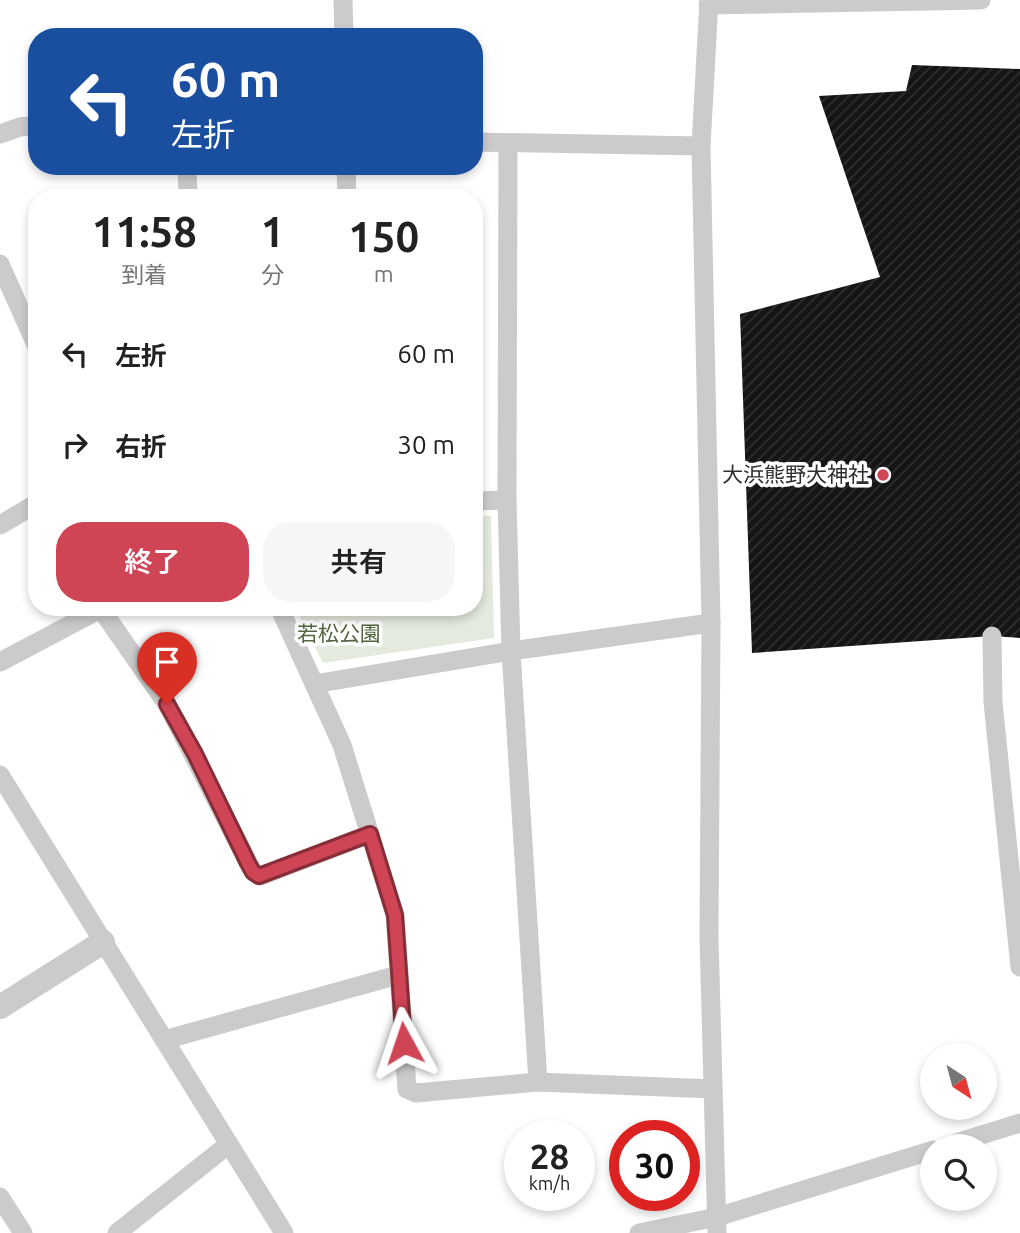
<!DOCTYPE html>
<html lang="ja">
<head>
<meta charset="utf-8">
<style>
  body { margin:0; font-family:Ubuntu,"Noto Sans JP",sans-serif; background:#f6f6f6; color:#222; height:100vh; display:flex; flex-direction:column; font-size:26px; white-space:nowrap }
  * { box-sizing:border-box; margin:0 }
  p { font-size:23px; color:#767676 }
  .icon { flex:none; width:38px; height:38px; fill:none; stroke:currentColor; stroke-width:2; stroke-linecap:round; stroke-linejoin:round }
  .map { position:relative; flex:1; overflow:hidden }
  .side { position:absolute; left:28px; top:189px; width:455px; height:427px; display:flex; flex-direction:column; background:#fff; border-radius:28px; box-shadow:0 4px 10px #0003 }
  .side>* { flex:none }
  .guide { position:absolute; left:28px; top:28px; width:455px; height:147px; border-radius:28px; box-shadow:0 4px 10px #0003; background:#1a4fa0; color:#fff; overflow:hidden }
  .needle { width:46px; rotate:144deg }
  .fabs { position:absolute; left:920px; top:1043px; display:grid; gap:14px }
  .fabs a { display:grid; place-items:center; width:77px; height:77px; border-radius:50%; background:#fff; box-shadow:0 4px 10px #0003; font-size:35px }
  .speed { position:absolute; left:504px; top:1120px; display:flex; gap:14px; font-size:35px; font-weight:700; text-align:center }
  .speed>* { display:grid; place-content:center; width:91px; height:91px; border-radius:50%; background:#fff; box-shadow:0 4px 10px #0003; line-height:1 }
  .speed small { font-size:18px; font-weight:400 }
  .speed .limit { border:10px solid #d22; background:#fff; color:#111 }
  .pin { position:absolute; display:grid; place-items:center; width:60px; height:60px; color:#fff; margin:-72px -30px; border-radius:50% 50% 50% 0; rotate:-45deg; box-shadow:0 0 7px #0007 }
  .pin .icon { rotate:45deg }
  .me { position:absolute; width:77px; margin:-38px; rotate:355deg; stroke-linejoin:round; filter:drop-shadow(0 0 5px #0008) }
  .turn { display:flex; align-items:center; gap:24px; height:147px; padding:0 28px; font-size:32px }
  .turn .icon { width:91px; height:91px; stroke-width:2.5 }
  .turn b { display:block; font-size:49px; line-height:60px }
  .eta { display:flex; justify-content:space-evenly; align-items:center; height:119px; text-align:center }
  .eta b { font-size:42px; font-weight:600; line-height:49px }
  .primary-button { display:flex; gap:14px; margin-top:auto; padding:14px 28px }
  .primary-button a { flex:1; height:80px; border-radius:28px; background:#d04556; color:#fff; font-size:28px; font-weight:600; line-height:80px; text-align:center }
  .primary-button a+a { background:#f6f6f6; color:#222 }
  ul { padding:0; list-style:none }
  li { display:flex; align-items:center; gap:21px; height:91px; padding:0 28px }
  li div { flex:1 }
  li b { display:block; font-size:26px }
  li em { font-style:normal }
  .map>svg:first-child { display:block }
  .green { fill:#e5eade }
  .building { fill:url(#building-hatch) }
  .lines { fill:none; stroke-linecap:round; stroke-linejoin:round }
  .minor { stroke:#cbcbcb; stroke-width:19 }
  .tertiary { stroke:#cbcbcb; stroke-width:24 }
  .route-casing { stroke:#872d38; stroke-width:18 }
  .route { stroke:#d04556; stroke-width:12 }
  .poi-dot { fill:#d04556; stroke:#fff; stroke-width:2.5 }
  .labels { text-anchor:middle; stroke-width:7; stroke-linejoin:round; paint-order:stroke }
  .poi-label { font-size:21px; fill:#2e2e2e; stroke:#fff; text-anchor:end }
  .park-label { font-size:21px; fill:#536541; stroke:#fff }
</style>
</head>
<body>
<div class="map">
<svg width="1020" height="1233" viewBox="0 0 1020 1233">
  <defs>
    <pattern id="building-hatch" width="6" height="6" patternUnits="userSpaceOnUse" patternTransform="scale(1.75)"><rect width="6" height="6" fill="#151515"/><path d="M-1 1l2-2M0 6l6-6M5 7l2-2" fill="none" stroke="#2f2f2f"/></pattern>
  </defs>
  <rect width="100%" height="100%" fill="#fff"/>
  <polygon class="green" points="474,515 491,516 494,638 323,663 295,607 474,607"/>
  <polygon class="building" points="912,65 1020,69 1020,638 992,636 752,653 740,314 880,277 819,96 906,91"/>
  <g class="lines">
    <g class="minor">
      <polyline points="343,0 344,37"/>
      <polyline points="709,0 701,146 711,623 709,937 717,1233"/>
      <polyline points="708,5 981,0"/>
      <polyline points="0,134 20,127 37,125"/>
      <polyline points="474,142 701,146"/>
      <polyline points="508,144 507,500 511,651 538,1082"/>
      <polyline points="187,166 188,198"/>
      <polyline points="346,166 347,198"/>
      <polyline points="0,264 37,347"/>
      <polyline points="474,501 507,500"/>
      <polyline points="0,525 37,503"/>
      <polyline points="279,607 342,745 395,915 407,1089 416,1093 538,1082 713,1089"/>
      <polyline points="101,609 167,704 253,872 259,876 266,874 370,834"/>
      <polyline points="992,636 993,702 1020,967"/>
      <polyline points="0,662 104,607"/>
      <polyline points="314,684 511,651 711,623"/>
      <polyline points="0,775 284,1233"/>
      <polyline points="164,1040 398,975"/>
      <polyline points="946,1146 1020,1123"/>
      <polyline points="0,1197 23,1233"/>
      <polyline points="117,1233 229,1144"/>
      <polyline points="639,1233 717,1217 933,1150"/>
    </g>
    <polyline class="tertiary" points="0,1007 103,942"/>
  </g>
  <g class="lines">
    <defs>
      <polyline id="route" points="167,704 195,754 248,863 253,872 259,876 370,834 395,915 404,1043"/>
    </defs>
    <use href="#route" class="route-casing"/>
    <use href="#route" class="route"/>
  </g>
  <circle class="poi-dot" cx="883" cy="475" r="7"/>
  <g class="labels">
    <g class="poi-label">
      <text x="869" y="482">大浜熊野大神社</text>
    </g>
    <g class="park-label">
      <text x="339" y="641">若松公園</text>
    </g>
  </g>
</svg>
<div class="fabs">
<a><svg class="needle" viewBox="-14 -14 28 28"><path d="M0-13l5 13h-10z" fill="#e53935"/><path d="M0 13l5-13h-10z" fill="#767676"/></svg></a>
<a><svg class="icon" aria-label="search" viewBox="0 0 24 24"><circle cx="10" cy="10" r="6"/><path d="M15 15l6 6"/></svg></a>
</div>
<div class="speed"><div>28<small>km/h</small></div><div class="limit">30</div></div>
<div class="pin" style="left:167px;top:704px;background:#d93025"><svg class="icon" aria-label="arrive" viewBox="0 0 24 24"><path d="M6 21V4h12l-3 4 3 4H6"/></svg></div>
<svg class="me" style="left:404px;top:1043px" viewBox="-20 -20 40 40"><path d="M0-17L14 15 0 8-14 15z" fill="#d04556" stroke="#fff" stroke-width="4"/></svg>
<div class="guide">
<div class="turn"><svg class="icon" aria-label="left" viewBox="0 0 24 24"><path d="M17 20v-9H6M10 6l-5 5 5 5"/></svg><div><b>60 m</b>左折</div></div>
</div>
<section class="side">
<div class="eta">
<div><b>11:58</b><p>到着</p></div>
<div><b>1</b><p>分</p></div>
<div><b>150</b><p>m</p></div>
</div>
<ul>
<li><svg class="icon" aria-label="left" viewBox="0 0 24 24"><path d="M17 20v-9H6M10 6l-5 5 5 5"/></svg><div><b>左折</b></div><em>60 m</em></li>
<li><svg class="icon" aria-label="right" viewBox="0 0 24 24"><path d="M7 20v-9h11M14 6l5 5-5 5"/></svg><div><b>右折</b></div><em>30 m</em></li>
</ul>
<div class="primary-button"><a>終了</a><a>共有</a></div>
</section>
</div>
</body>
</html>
